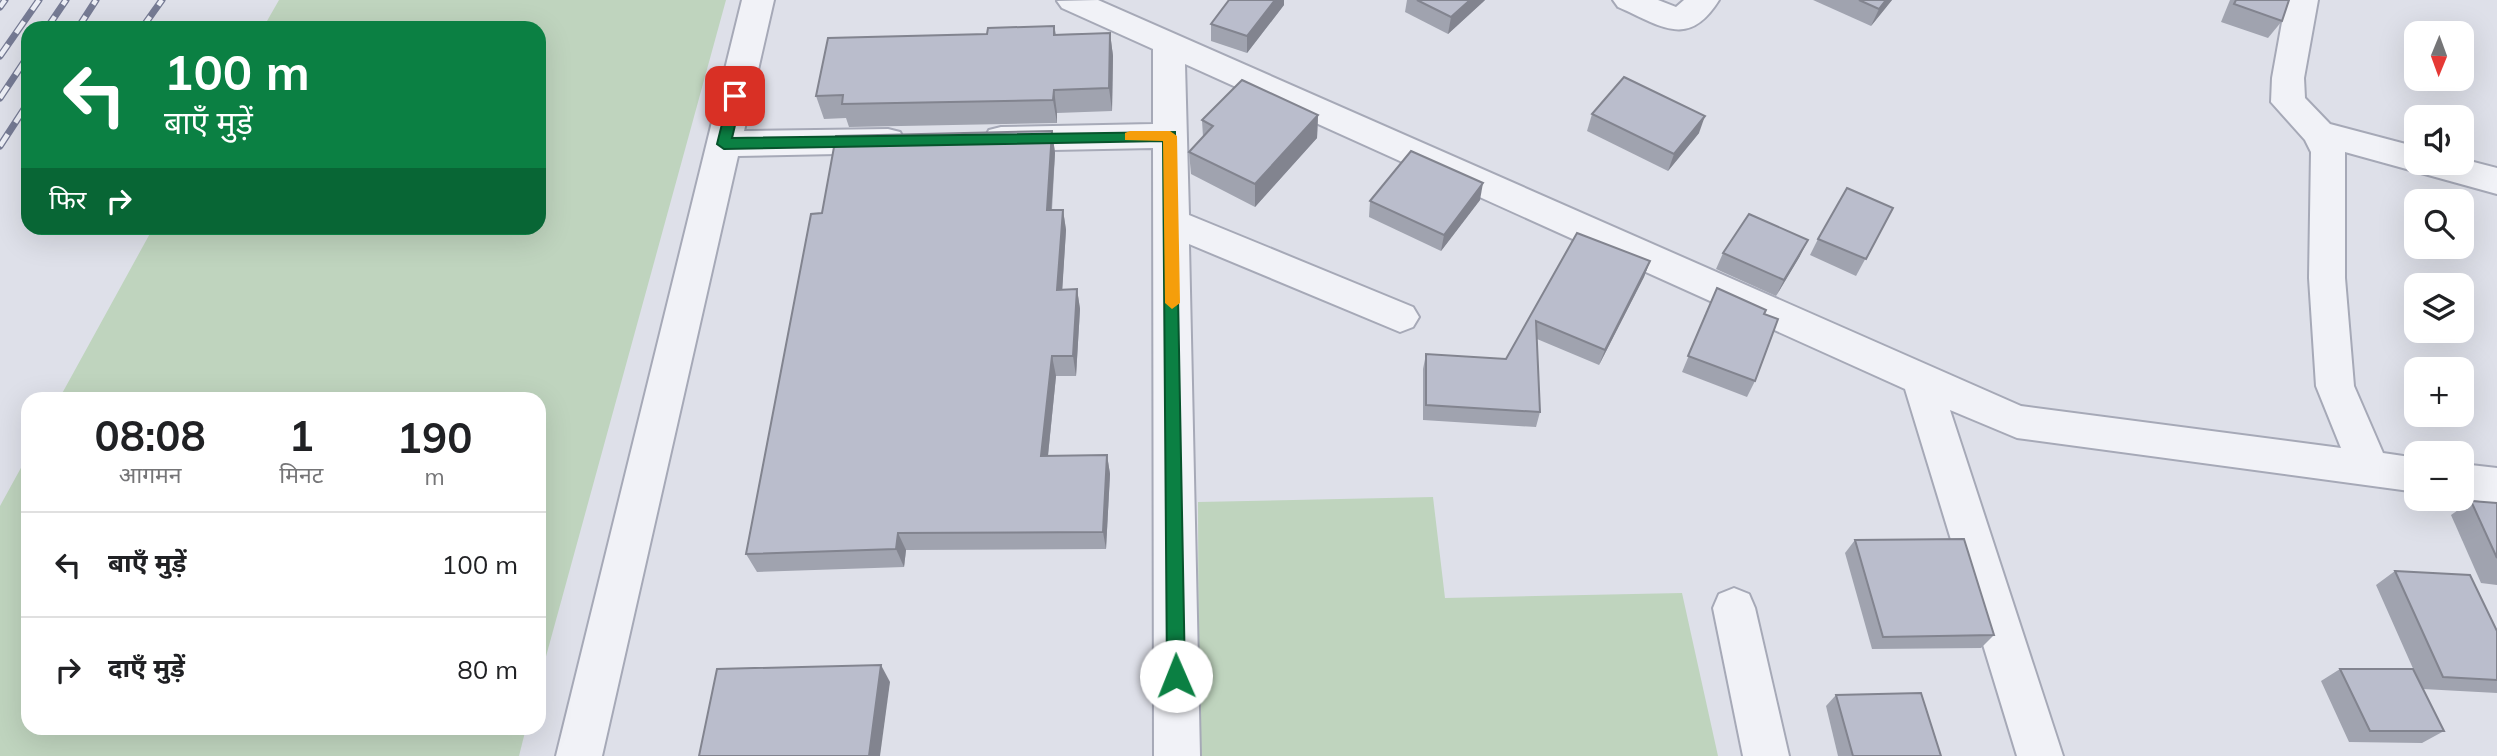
<!DOCTYPE html>
<html lang="hi">
<head>
<meta charset="utf-8">
<style>
  body { margin:0; font-family:Mulish,"Noto Sans Devanagari",sans-serif; background:#f6f6f6; color:#202124; height:100vh; display:flex; flex-direction:column; font-size:26px; white-space:nowrap }
  * { box-sizing:border-box; margin:0 }
  p { font-size:23px; color:#757577 }
  .icon { flex:none; width:38px; height:38px; fill:none; stroke:currentColor; stroke-width:2; stroke-linecap:round; stroke-linejoin:round }
  .map { position:relative; flex:1; overflow:hidden }
  .side { position:absolute; left:21px; top:392px; width:525px; height:343px; display:flex; flex-direction:column; background:#fff; border-radius:21px; box-shadow:0 7px 28px #0002 }
  .side>* { flex:none }
  .hud { position:absolute; left:21px; top:21px; width:525px; height:214px; border-radius:21px; box-shadow:0 7px 28px #0002; background:#0b8043; color:#fff; overflow:hidden }
  .needle { width:46px; rotate:181deg }
  .buttons { position:absolute; left:2404px; top:21px; display:grid; gap:14px }
  .buttons a { display:grid; place-items:center; width:70px; height:70px; border-radius:14px; background:#fff; box-shadow:0 7px 28px #0002; font-size:35px }
  .pin { position:absolute; display:grid; place-items:center; width:60px; height:60px; color:#fff; margin:-30px; border-radius:14px; box-shadow:0 4px 10px #0006 }
  .me { position:absolute; width:77px; margin:-38px; rotate:359deg; stroke-linejoin:round; filter:drop-shadow(0 0 5px #0008) }
  .turn { display:flex; align-items:center; gap:24px; height:147px; padding:0 28px; font-size:32px }
  .turn .icon { width:91px; height:91px; stroke-width:2.5 }
  .turn b { display:block; font-size:49px; line-height:60px }
  .then { display:flex; align-items:center; height:66px; padding:0 28px; background:#0003; gap:14px; font-size:26px }
  .eta { display:flex; justify-content:space-evenly; align-items:center; height:119px; text-align:center }
  .eta b { font-size:42px; font-weight:700; line-height:49px }
  ul { padding:0; list-style:none }
  li { display:flex; align-items:center; gap:21px; height:105px; padding:0 28px; border-top:2px solid #e0e0e0 }
  li div { flex:1 }
  li b { display:block; font-size:26px }
  li em { font-style:normal }
  .map>svg:first-child { display:block }
  .green { fill:#bfd4be }
  .lines { fill:none; stroke-linecap:round; stroke-linejoin:round }
  .minor-casing { stroke:#a6a9b7; stroke-width:4 }
  .minor { fill:#f1f2f7; fill-rule:evenodd }
  .rail-casing { stroke:#767b94; stroke-width:7 }
  .rail { stroke:#edeff6; stroke-width:4.5; stroke-dasharray:14; stroke-linecap:butt }
  .wall { fill:#a0a3af }
  .shaded-wall { fill:#82848f }
  .building { fill:#babdcc; stroke:#82848f; stroke-width:2 }
  .route { fill:#0b8043; stroke:#07532c; stroke-width:2 }
  .slow { fill:#f59e0b }
</style>
</head>
<body>
<div class="map">
<svg width="2497" height="756" viewBox="0 0 2497 756">
  <rect width="100%" height="100%" fill="#dee0e9"/>
  <g class="green">
    <polygon points="279,0 726,0 539,682 539,399 59,399 153,228 539,228 539,28 263,28"/>
    <polygon points="28,455 28,728 526,728 519,756 0,756 0,506"/>
    <polygon points="1433,497 1445,598 1682,593 1718,756 1199,756 1198,502"/>
  </g>
  <g class="lines">
    <defs>
      <g id="minor">
        <polygon points="742,0 774,0 744,131 888,129 900,132 905,141 900,150 888,153 738,156 602,756 556,756"/>
        <polygon points="1098,0 2021,406 2341,448 2316,386 2309,278 2311,152 2305,140 2271,102 2272,78 2286,0 2318,0 2304,78 2305,98 2330,124 2417,147 2417,163 2462,163 2462,159 2497,168 2497,194 2345,152 2345,278 2354,386 2383,453 2417,458 2417,492 2017,438 1950,410 2063,756 2017,756 1905,389 1185,64 1189,215 1413,307 1419,317 1413,327 1400,332 1189,244 1200,756 1154,756 1153,148 1001,151 989,148 984,139 989,130 1001,127 1153,124 1153,49 1062,8 1057,1"/>
        <path d="M1613 0H1658L1676 7 1684 0H1719C1688 50 1660 25 1618 7Z"/>
        <polygon points="2462,464 2497,468 2497,504 2462,498"/>
        <polygon points="1734,588 1749,594 1755,608 1789,756 1743,756 1713,608 1719,594"/>
      </g>
    </defs>
    <use href="#minor" class="minor-casing"/>
    <use href="#minor" class="minor"/>
    <defs>
      <g id="rail">
        <polyline points="0,7 5,0"/>
        <polyline points="47,28 66,0"/>
        <polyline points="78,28 96,0"/>
        <polyline points="142,28 162,0"/>
        <polyline points="0,56 39,0"/>
        <polyline points="0,98 28,56"/>
        <polyline points="0,146 28,103"/>
      </g>
    </defs>
    <use href="#rail" class="rail-casing"/>
    <use href="#rail" class="rail"/>
  </g>
  <g class="wall">
    <polygon points="1407,0 1485,0 1484,1 1448,34 1405,12"/>
    <polygon points="1813,0 1892,0 1871,26"/>
    <polygon points="2230,0 2289,0 2282,21 2268,38 2221,22"/>
    <polygon points="1284,5 1247,53 1211,41 1211,24"/>
    <polygon points="1054,26 1056,34 1110,33 1113,56 1112,111 1057,113 1057,123 849,127 846,118 824,119 816,96 987,34"/>
    <polygon points="1592,114 1699,133 1668,171 1587,131"/>
    <polygon points="1318,115 1317,138 1255,207 1191,174 1189,152 1203,137 1202,120"/>
    <polygon points="1052,131 1055,153 1052,210 1063,210 1066,230 1062,290 1077,289 1080,309 1076,376 1056,376 1048,456 1107,455 1110,474 1106,549 906,550 904,567 757,572 746,554 822,213"/>
    <polygon points="1480,200 1441,251 1369,217 1370,201"/>
    <polygon points="1893,208 1856,276 1810,255 1818,239"/>
    <polygon points="1577,233 1650,261 1644,277 1599,365 1537,339 1540,412 1536,427 1423,420 1423,369 1426,354 1506,359"/>
    <polygon points="1723,253 1800,256 1776,296 1716,269"/>
    <polygon points="1717,288 1764,314 1755,381 1747,397 1682,372"/>
    <polygon points="2471,501 2497,503 2497,585 2481,583 2451,515"/>
    <polygon points="1855,540 1994,635 1981,648 1872,649 1845,553"/>
    <polygon points="2395,571 2497,631 2497,693 2423,689 2444,731 2422,743 2349,742 2321,681 2340,669 2415,673 2376,585"/>
    <polygon points="1836,695 1941,756 1838,756 1826,706"/>
  </g>
  <g class="shaded-wall">
    <polygon points="1275,0 1284,0 1284,5 1247,53 1247,36"/>
    <polygon points="1470,0 1485,0 1484,1 1448,34 1451,17"/>
    <polygon points="1886,0 1892,0 1871,26 1879,9"/>
    <polygon points="1110,33 1113,56 1112,111 1109,88"/>
    <polygon points="1054,90 1057,113 1057,123 1053,100"/>
    <polygon points="1318,115 1317,138 1255,207 1255,184"/>
    <polygon points="1705,116 1699,133 1668,171 1674,154"/>
    <polygon points="1052,131 1055,153 1050,230 1047,210"/>
    <polygon points="1483,183 1480,200 1441,251 1444,235"/>
    <polygon points="1063,210 1066,230 1061,310 1057,290"/>
    <polygon points="1808,240 1800,256 1776,296 1784,280"/>
    <polygon points="1650,261 1644,277 1599,365 1605,350"/>
    <polygon points="1077,289 1080,309 1076,376 1073,356"/>
    <polygon points="1052,356 1056,376 1046,474 1041,456"/>
    <polygon points="1107,455 1110,474 1106,549 1103,532"/>
    <polygon points="898,533 906,550 904,567 896,549"/>
    <polygon points="881,665 890,682 880,756 869,756"/>
  </g>
  <g class="building">
    <polygon points="1229,0 1275,0 1247,36 1211,24"/>
    <polygon points="1417,0 1470,0 1451,17"/>
    <polygon points="1859,0 1886,0 1879,9"/>
    <polygon points="2236,0 2289,0 2282,21 2234,4"/>
    <polygon points="1054,26 1054,35 1110,33 1109,88 1054,90 1053,100 842,104 843,95 816,96 828,38 987,34 988,28"/>
    <polygon points="1624,77 1705,116 1674,154 1592,114"/>
    <polygon points="1242,80 1318,115 1255,184 1189,152 1213,126 1202,120"/>
    <polygon points="1052,131 1047,210 1063,210 1057,290 1077,289 1073,356 1052,356 1041,456 1107,455 1103,532 898,533 896,549 746,554 811,214 822,213 836,136"/>
    <polygon points="1411,151 1483,183 1444,235 1370,201"/>
    <polygon points="1847,188 1893,208 1866,259 1818,239"/>
    <polygon points="1749,214 1808,240 1784,280 1723,253"/>
    <polygon points="1577,233 1650,261 1605,350 1536,321 1540,412 1426,405 1426,354 1506,359"/>
    <polygon points="1717,288 1766,310 1764,314 1778,319 1755,381 1688,356"/>
    <polygon points="2471,501 2497,503 2497,558"/>
    <polygon points="1964,539 1994,635 1883,637 1855,540"/>
    <polygon points="2395,571 2470,575 2497,631 2497,680 2443,677"/>
    <polygon points="881,665 869,756 699,756 717,669"/>
    <polygon points="2340,669 2413,669 2444,731 2370,731"/>
    <polygon points="1921,693 1941,756 1853,756 1836,695"/>
  </g>
  <polygon class="route" points="735,91 742,96 732,138 1175,132 1185,676 1183,682 1176,685 1170,682 1167,676 1163,141 724,149 717,144 729,96"/>
  <polygon class="slow" points="1130,131 1170,131 1177,136 1180,303 1172,309 1165,303 1163,141 1125,140 1125,133"/>
</svg>
<div class="buttons">
<a><svg class="needle" viewBox="-14 -14 28 28"><path d="M0-13l5 13h-10z" fill="#e53935"/><path d="M0 13l5-13h-10z" fill="#757577"/></svg></a>
<a><svg class="icon" aria-label="sound" viewBox="0 0 24 24"><path d="M4 9h4l5-4v14l-5-4H4zM17 9q2 3 0 6"/></svg></a>
<a><svg class="icon" aria-label="search" viewBox="0 0 24 24"><circle cx="10" cy="10" r="6"/><path d="M15 15l6 6"/></svg></a>
<a><svg class="icon" aria-label="layers" viewBox="0 0 24 24"><path d="M12 4l9 5-9 5-9-5zM3 14l9 5 9-5"/></svg></a>
<a>+</a>
<a>−</a>
</div>
<div class="pin" style="left:735px;top:96px;background:#d93025"><svg class="icon" aria-label="arrive" viewBox="0 0 24 24"><path d="M6 21V4h12l-3 4 3 4H6"/></svg></div>
<svg class="me" style="left:1176px;top:676px" viewBox="-20 -20 40 40"><circle r="19" fill="#fff"/><path d="M0-13L10 11 0 6-10 11z" fill="#0b8043"/></svg>
<div class="hud">
<div class="turn"><svg class="icon" aria-label="left" viewBox="0 0 24 24"><path d="M17 20v-9H6M10 6l-5 5 5 5"/></svg><div><b>100 m</b>बाएँ मुड़ें</div></div>
<div class="then">फिर<svg class="icon" aria-label="right" viewBox="0 0 24 24"><path d="M7 20v-9h11M14 6l5 5-5 5"/></svg></div>
</div>
<section class="side">
<div class="eta">
<div><b>08:08</b><p>आगमन</p></div>
<div><b>1</b><p>मिनट</p></div>
<div><b>190</b><p>m</p></div>
</div>
<ul>
<li><svg class="icon" aria-label="left" viewBox="0 0 24 24"><path d="M17 20v-9H6M10 6l-5 5 5 5"/></svg><div><b>बाएँ मुड़ें</b></div><em>100 m</em></li>
<li><svg class="icon" aria-label="right" viewBox="0 0 24 24"><path d="M7 20v-9h11M14 6l5 5-5 5"/></svg><div><b>दाएँ मुड़ें</b></div><em>80 m</em></li>
</ul>
</section>
</div>
</body>
</html>
